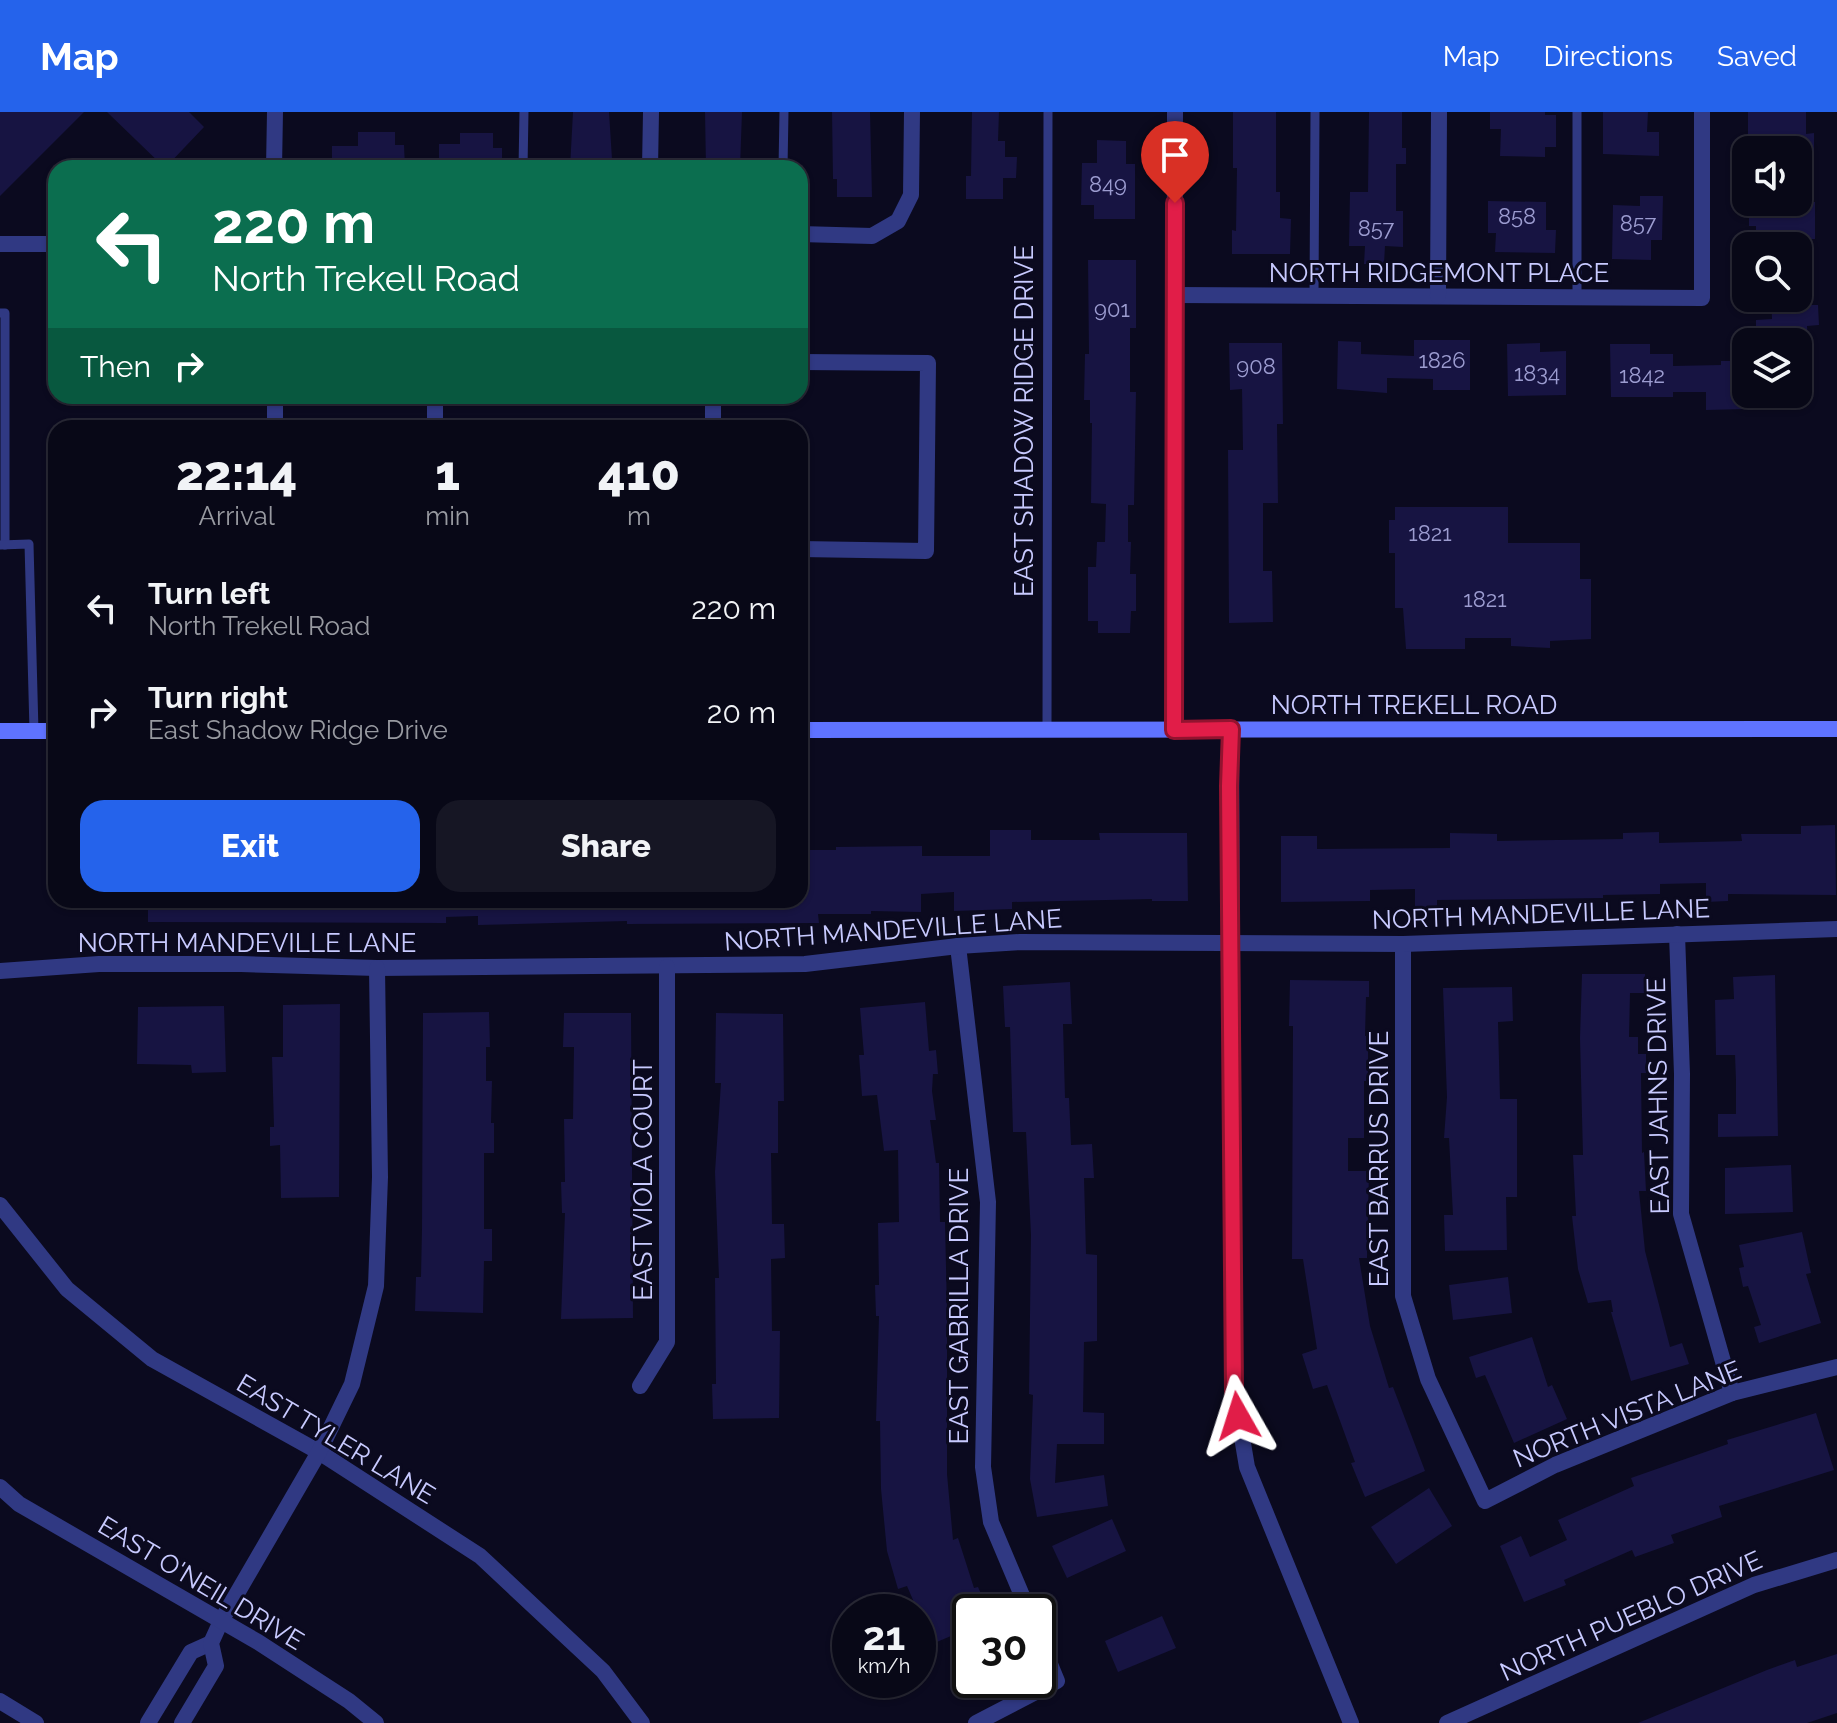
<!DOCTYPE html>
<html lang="en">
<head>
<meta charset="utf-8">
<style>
  body { margin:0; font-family:Raleway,sans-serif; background:#161624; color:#f1f3f6; height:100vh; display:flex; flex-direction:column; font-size:30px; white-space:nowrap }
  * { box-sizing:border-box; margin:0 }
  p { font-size:26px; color:#989aa1 }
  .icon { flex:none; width:44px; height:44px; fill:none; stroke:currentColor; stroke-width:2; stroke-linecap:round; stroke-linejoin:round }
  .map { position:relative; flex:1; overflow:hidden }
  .sheet { position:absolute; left:48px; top:308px; width:760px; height:488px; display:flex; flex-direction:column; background:#080817; border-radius:24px; box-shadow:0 2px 6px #0004,0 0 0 2px #292936 }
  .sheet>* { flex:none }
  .guide { position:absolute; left:48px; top:48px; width:760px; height:244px; border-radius:24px; box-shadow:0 2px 6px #0004,0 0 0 2px #292936; background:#0b6e4f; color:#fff; overflow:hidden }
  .controls { position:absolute; left:1732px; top:24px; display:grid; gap:16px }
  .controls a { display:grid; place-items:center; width:80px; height:80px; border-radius:16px; background:#080817; box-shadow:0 2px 6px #0004,0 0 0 2px #292936; font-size:40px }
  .speed { position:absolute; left:832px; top:1482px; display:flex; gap:16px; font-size:40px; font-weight:700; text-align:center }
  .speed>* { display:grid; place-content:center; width:104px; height:104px; border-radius:50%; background:#080817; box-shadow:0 2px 6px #0004,0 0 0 2px #292936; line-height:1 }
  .speed small { font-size:20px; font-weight:400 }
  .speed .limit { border:4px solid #111; border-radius:12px; background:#fff; color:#111 }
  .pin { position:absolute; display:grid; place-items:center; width:68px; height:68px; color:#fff; margin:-82px -34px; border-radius:50% 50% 50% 0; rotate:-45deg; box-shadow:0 0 8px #0007 }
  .pin .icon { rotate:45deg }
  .me { position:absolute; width:88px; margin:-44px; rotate:354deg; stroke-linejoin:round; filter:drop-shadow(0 0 6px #0008) }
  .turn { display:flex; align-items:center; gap:28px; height:168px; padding:0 32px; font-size:36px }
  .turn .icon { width:104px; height:104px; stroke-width:2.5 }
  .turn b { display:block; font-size:56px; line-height:68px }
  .then { display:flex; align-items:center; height:76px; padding:0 32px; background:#0003; gap:16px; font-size:30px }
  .eta { display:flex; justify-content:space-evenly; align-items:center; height:136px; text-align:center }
  .eta b { font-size:48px; font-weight:800; line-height:56px }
  .button { display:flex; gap:16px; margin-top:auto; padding:16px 32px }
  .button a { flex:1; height:92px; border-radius:24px; background:#2563eb; color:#fff; font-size:32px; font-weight:800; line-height:92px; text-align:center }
  .button a+a { background:#161624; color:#f1f3f6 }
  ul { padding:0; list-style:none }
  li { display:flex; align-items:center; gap:24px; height:104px; padding:0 32px }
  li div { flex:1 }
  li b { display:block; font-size:30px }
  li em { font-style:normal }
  header { display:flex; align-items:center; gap:48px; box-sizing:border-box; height:112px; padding:0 40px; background:#2563eb; color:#fff }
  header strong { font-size:38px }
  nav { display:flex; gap:44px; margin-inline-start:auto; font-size:28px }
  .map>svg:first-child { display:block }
  .building { fill:#171442 }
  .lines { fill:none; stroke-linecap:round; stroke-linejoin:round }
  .service { stroke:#303983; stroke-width:9 }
  .minor { stroke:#303983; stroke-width:16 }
  .tertiary { stroke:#303983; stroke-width:16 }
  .secondary { stroke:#5f73ff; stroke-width:16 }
  .route-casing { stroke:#92132f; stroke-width:20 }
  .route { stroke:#e11d48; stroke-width:14 }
  .labels { text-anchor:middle; stroke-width:6; stroke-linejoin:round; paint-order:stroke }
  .number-label { font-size:22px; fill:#9c9cd0 }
  .street-label { font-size:26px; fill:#c8caff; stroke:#0b0a1f }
</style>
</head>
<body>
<header>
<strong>Map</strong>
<nav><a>Map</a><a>Directions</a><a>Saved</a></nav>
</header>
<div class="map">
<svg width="1837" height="1611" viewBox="0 0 1837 1611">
  <rect width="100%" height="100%" fill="#0b0a1f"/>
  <g class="building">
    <polygon points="0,0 84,0 0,84"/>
    <polygon points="107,0 189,0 204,15 165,56"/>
    <polygon points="573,0 609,0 612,47 604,47 604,56 570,56"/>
    <polygon points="705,0 742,0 740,56 706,56"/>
    <polygon points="832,0 870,0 872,85 837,85 837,67 833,67"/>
    <polygon points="972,0 999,0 998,29 1005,29 1005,45 1017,45 1016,66 1003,66 1003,87 966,87 966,64 971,64"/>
    <polygon points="1233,0 1276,0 1276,80 1280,80 1280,106 1291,107 1290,142 1232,142 1232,118 1236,119 1237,56 1233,56"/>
    <polygon points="1369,0 1402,0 1402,36 1406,36 1406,52 1396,52 1396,99 1403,99 1403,135 1385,134 1384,152 1364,152 1365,134 1349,134 1350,80 1368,80"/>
    <polygon points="1490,0 1545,0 1545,3 1556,3 1556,35 1545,35 1545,45 1500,44 1501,17 1490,17"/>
    <polygon points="1603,0 1648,0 1647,20 1659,20 1659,44 1603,42"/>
    <polygon points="1748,0 1806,0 1806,22 1814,21 1814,52 1798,52 1798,38 1764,38 1764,23 1748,23"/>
    <polygon points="358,20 395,20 395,33 404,33 405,56 332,56 332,34 358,34"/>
    <polygon points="460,21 493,21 493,36 502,36 502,56 439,56 439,32 460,32"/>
    <polygon points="1097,28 1126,29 1126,52 1135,52 1135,107 1094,107 1094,93 1081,93 1082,51 1097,51"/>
    <polygon points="1640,84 1663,84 1662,128 1651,128 1651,148 1612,147 1613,93 1640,94"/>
    <polygon points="1488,89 1546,90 1546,118 1556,118 1555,141 1495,140 1496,121 1488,121"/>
    <polygon points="1749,90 1815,90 1815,127 1803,127 1803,134 1756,134 1756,114 1749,114"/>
    <polygon points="1088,148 1136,148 1136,216 1130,216 1130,280 1136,280 1134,393 1128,393 1128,430 1131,430 1130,462 1136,462 1136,499 1131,499 1130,521 1098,521 1098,509 1088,509 1088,455 1096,455 1097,430 1105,430 1106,392 1091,391 1092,311 1090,311 1090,288 1084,288 1085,242 1089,242"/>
    <polygon points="1771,186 1809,186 1809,193 1818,193 1819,213 1807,214 1808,230 1756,230 1756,208 1772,207"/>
    <polygon points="1414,228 1470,228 1470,278 1433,278 1433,267 1387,266 1387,281 1337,277 1338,229 1361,230 1361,242 1414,244"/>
    <polygon points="1229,231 1282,231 1283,312 1277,312 1278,391 1263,391 1263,459 1272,459 1273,510 1229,511 1228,338 1243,338 1242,277 1230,278"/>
    <polygon points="1540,231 1540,240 1566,239 1566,283 1508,284 1507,232"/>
    <polygon points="1610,232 1650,232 1650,242 1673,242 1673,254 1721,253 1721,249 1746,249 1746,297 1706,298 1706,280 1673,280 1673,285 1611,285"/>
    <polygon points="1395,395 1508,395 1508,431 1580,431 1580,467 1591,467 1591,527 1550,529 1550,536 1511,534 1511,526 1465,526 1465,537 1406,537 1403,496 1395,496 1395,441 1389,441 1389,408 1395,408"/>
    <polygon points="1835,713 1836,783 1728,782 1728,789 1706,790 1706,771 1660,772 1660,782 1603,783 1603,786 1437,788 1437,796 1415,796 1415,777 1370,778 1370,789 1281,790 1281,724 1317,724 1317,737 1450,736 1450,721 1497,722 1497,729 1623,727 1623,721 1659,720 1659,731 1742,729 1741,722 1801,722 1801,714"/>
    <polygon points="990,718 1031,718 1031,728 1100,728 1099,721 1187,721 1188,789 1152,789 1152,787 1012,790 1012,797 954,799 954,780 921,782 921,800 871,799 871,802 818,802 819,811 627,812 627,809 478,813 478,804 446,805 446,811 148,810 148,788 800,788 800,738 836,738 836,735 922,734 922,744 990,744"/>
    <polygon points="1582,862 1645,862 1645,881 1630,881 1629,925 1638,925 1638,942 1646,942 1646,961 1641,961 1642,1041 1644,1040 1646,1079 1639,1079 1645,1139 1670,1235 1682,1231 1689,1252 1631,1269 1611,1200 1613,1200 1611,1188 1588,1191 1578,1157 1572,1104 1576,1104 1573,1043 1583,1043 1580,926"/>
    <polygon points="1775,863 1778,1024 1718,1025 1718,1002 1736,1002 1736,968 1735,943 1716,943 1715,888 1734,887 1733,865"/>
    <polygon points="1290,868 1369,869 1369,885 1366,885 1365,924 1368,924 1368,969 1364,969 1364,1026 1348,1026 1348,1059 1369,1059 1367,1146 1359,1146 1370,1214 1389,1276 1393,1275 1425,1359 1365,1385 1351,1351 1355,1350 1327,1273 1313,1277 1302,1242 1317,1237 1303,1147 1292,1147 1293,914 1289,914"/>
    <polygon points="1070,870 1072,912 1063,912 1065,986 1069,986 1071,1033 1092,1032 1094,1066 1084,1066 1086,1142 1097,1143 1097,1229 1084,1230 1083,1300 1104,1301 1104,1332 1057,1332 1055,1371 1104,1363 1108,1394 1037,1405 1030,1367 1033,1283 1029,1282 1031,1123 1026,1020 1013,1020 1010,915 1005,915 1003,874"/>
    <polygon points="1512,875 1513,909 1498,910 1500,987 1517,987 1517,1085 1506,1085 1507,1138 1445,1139 1444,1103 1453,1103 1449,1026 1444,1026 1447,985 1443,876"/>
    <polygon points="925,890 929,939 936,938 938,962 933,962 932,979 936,1008 930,1008 936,1051 939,1051 940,1110 945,1110 947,1199 947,1362 953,1428 958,1426 974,1476 978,1475 989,1500 970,1500 970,1516 932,1532 907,1474 898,1477 887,1439 881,1377 880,1309 876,1309 879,1204 876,1204 875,1173 879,1173 878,1111 899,1110 898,1038 884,1039 877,983 862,984 859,943 864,943 860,896"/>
    <polygon points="340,892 339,1085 281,1086 280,1033 270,1034 270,1015 274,1015 272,945 283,945 283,893"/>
    <polygon points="224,894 226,960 192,961 191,953 137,952 138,895"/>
    <polygon points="489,900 490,935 486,935 486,969 492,969 491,1011 494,1011 494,1041 484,1041 484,1117 492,1117 492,1149 484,1149 483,1201 415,1199 416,1165 421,1165 422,1117 423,901"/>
    <polygon points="564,901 631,901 633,1206 561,1207 565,1101 562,1101 561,1070 565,1070 564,1007 573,1007 574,935 563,935"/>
    <polygon points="716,901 783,902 784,989 778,989 778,1041 771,1041 772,1112 784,1112 785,1146 771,1147 772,1219 780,1219 779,1306 713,1307 712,1272 716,1272 715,1166 719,1166 715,1060 721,971 715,971"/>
    <polygon points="1791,1053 1793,1100 1725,1102 1725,1056"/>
    <polygon points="1802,1120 1811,1161 1806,1162 1821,1211 1759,1231 1754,1215 1761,1213 1748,1174 1743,1175 1739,1156 1744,1155 1739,1133"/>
    <polygon points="1508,1165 1512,1201 1453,1208 1449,1173"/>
    <polygon points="1532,1225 1548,1275 1552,1273 1567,1307 1514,1331 1485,1263 1476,1266 1469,1245"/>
    <polygon points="1816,1301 1834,1358 1719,1394 1722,1405 1671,1423 1674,1431 1635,1445 1632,1438 1564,1468 1566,1473 1524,1490 1500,1434 1521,1424 1530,1445 1567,1428 1558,1408 1634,1374 1631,1366 1728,1332 1727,1328"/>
    <polygon points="1429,1376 1452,1414 1396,1452 1371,1415"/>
    <polygon points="1112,1407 1126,1439 1067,1466 1052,1434"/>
    <polygon points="1162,1504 1176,1536 1118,1560 1105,1529"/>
    <polygon points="1837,1542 1837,1601 1807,1611 1638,1611 1767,1558 1795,1548 1797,1555"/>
  </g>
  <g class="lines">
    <g class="service">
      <polyline points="523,56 524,0"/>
      <polyline points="783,56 784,0"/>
      <polyline points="1314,184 1315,0"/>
      <polyline points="1577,186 1577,0"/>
      <polyline points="0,201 5,201 5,433"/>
      <polyline points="0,433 29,432 34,619"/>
      <polyline points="1047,617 1048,0"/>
    </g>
    <g class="minor">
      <polyline points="274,56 275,0"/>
      <polyline points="650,56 651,0"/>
      <polyline points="800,122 872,124 898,109 911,83 912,0"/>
      <polyline points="0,132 56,132"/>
      <polyline points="1175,183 1702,186 1702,0"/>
      <polyline points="1438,184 1439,0"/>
      <polyline points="800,250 928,251 926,439 800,437"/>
      <polyline points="275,284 275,316"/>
      <polyline points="435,284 435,316"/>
      <polyline points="713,316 713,284"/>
      <polyline points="1231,617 1234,1278 1247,1355 1351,1611"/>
      <polyline points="1174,618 1175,0"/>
      <polyline points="1677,822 1682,962 1681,1102 1732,1281"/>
      <polyline points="1403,832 1403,1184 1428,1267 1485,1389 1555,1353 1732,1281 1837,1255"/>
      <polyline points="958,834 988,1090 983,1355 991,1410 1029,1500"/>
      <polyline points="0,859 99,852 241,852 377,856 805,852 958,834 1020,830 1403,832 1837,817"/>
      <polyline points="0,1093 67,1177 152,1247 319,1340 480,1444 603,1559 642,1611"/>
      <polyline points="640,1274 667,1230 667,855"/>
      <polyline points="0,1589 36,1611"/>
      <polyline points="148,1611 191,1540 211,1531"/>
      <polyline points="182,1611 216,1554 211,1531 221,1509 319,1340 352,1272 376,1174 380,1065 377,856"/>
      <polyline points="976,1611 1057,1569 1038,1523"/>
    </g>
    <g class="tertiary">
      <polyline points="0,1375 19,1392 258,1530 349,1589 376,1611"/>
      <polyline points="1447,1611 1754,1473 1837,1448"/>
    </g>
    <g class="secondary">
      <polyline points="800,618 1837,617"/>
      <polyline points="0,619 56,619"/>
    </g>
  </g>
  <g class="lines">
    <defs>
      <polyline id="route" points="1175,91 1174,618 1231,617 1229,674 1234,1278 1238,1304"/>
    </defs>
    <use href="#route" class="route-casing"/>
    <use href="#route" class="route"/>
  </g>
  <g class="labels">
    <g class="number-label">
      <text x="1108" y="80">849</text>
      <text x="1517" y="112">858</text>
      <text x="1638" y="119">857</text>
      <text x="1376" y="124">857</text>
      <text x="1112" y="205">901</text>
      <text x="1442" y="256">1826</text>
      <text x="1256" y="262">908</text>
      <text x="1537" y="269">1834</text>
      <text x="1642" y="271">1842</text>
      <text x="1430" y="429">1821</text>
      <text x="1485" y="495">1821</text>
    </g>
    <g class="street-label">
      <text x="1439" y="170">NORTH RIDGEMONT PLACE</text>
      <text transform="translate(1024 309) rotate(-90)" y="9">EAST SHADOW RIDGE DRIVE</text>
      <text x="1414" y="602">NORTH TREKELL ROAD</text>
      <text transform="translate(1541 802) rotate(-2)" y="9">NORTH MANDEVILLE LANE</text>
      <text transform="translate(893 818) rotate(-4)" y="9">NORTH MANDEVILLE LANE</text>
      <text x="247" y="840">NORTH MANDEVILLE LANE</text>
      <text transform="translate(1658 984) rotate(-91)" y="9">EAST JAHNS DRIVE</text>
      <text transform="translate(1379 1047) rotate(-90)" y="9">EAST BARRUS DRIVE</text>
      <text transform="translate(643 1068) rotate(-90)" y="9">EAST VIOLA COURT</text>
      <text transform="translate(959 1194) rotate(-90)" y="9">EAST GABRILLA DRIVE</text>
      <text transform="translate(1627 1302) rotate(-22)" y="9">NORTH VISTA LANE</text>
      <text transform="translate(336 1327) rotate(31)" y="9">EAST TYLER LANE</text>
      <text transform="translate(201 1471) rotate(31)" y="9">EAST O'NEIL DRIVE</text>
      <text transform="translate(1631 1504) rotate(-24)" y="9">NORTH PUEBLO DRIVE</text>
    </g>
  </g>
</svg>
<div class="controls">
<a><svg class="icon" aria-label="sound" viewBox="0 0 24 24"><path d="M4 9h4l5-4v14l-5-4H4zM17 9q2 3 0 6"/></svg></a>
<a><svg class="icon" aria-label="search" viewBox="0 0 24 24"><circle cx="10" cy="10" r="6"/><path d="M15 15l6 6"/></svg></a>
<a><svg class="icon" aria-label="layers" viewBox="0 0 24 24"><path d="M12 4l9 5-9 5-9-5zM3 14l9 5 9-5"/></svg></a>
</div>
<div class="speed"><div>21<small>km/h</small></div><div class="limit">30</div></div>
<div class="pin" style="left:1175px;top:91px;background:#d93025"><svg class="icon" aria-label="arrive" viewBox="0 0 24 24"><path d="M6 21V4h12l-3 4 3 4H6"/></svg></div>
<svg class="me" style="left:1238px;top:1304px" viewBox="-20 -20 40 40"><path d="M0-17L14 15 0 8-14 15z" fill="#e11d48" stroke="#fff" stroke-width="4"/></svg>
<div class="guide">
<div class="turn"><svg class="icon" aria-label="left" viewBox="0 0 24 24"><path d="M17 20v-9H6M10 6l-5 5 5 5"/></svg><div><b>220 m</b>North Trekell Road</div></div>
<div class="then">Then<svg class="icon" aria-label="right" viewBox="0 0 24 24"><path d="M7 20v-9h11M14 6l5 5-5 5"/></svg></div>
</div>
<section class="sheet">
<div class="eta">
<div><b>22:14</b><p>Arrival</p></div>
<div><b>1</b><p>min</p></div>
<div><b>410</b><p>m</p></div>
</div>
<ul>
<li><svg class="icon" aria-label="left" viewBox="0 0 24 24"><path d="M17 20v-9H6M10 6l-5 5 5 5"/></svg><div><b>Turn left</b><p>North Trekell Road</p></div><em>220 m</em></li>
<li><svg class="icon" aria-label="right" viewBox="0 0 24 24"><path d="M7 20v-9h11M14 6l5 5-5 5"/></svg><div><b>Turn right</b><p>East Shadow Ridge Drive</p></div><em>20 m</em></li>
</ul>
<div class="button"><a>Exit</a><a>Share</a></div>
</section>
</div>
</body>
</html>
